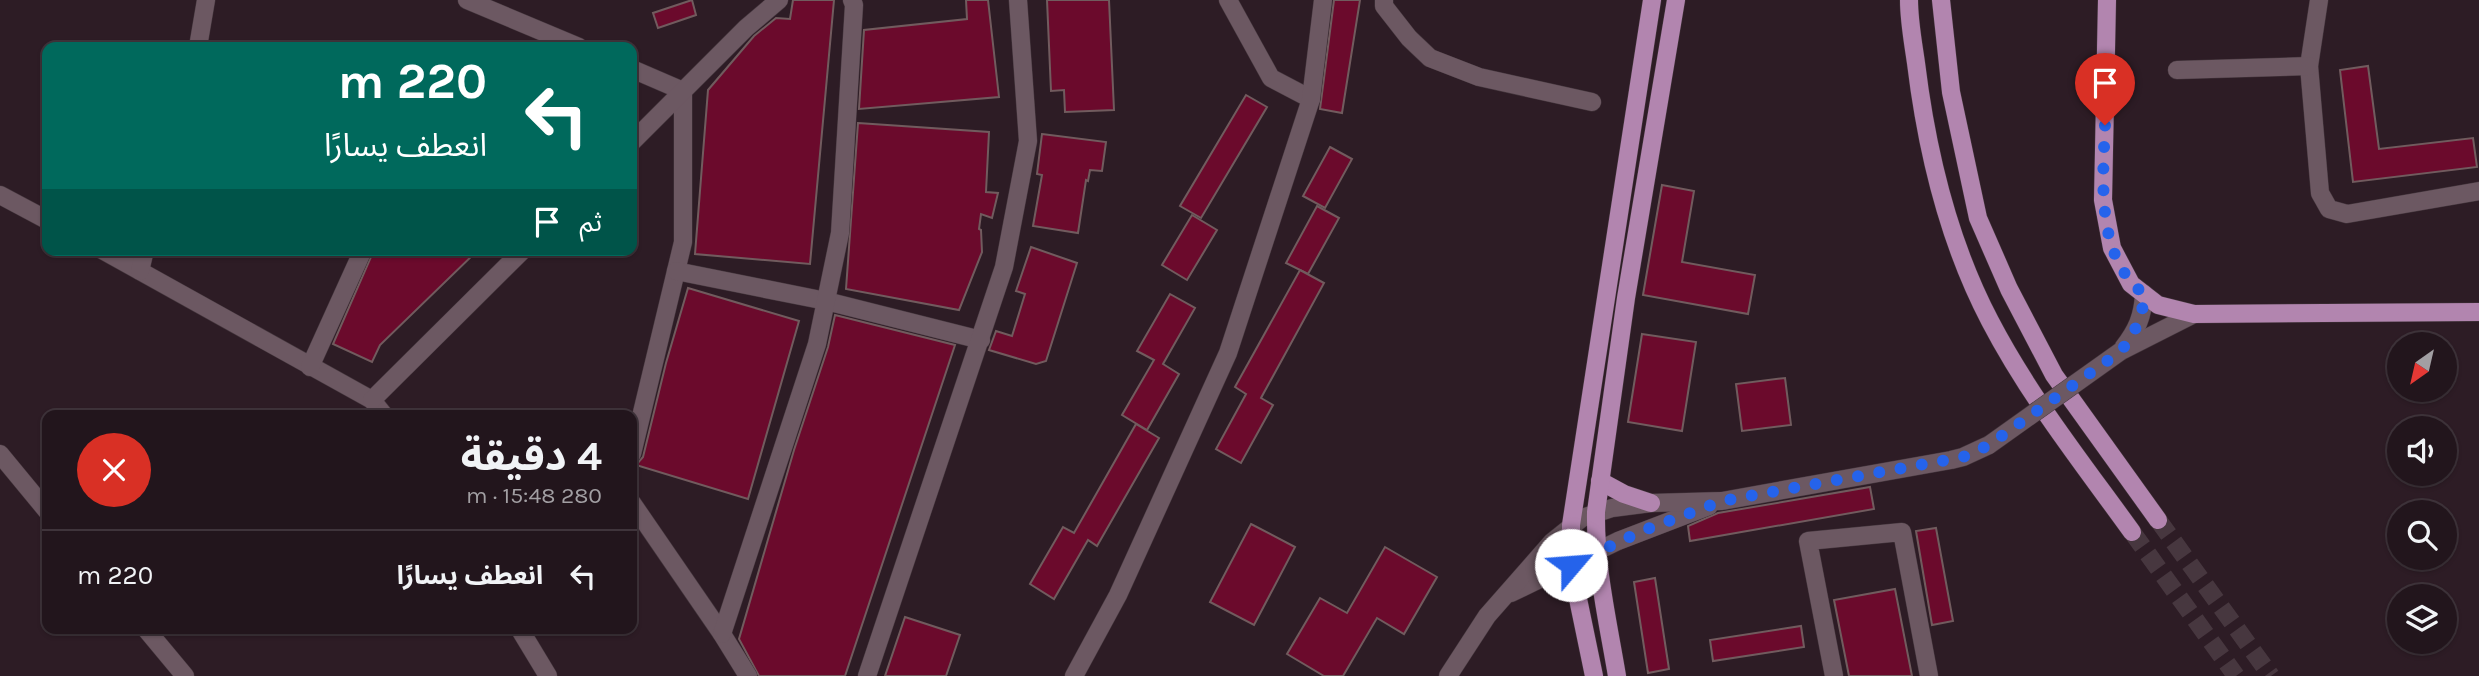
<!DOCTYPE html>
<html lang="ar">
<head>
<meta charset="utf-8">
<style>
  body { margin:0; font-family:Karla,"Noto Sans Arabic",sans-serif; background:#2e2229; color:#f1f3f6; direction:rtl; height:100vh; display:flex; flex-direction:column; font-size:26px; white-space:nowrap }
  * { box-sizing:border-box; margin:0 }
  p { font-size:23px; color:#a29fa3 }
  .icon { flex:none; width:38px; height:38px; fill:none; stroke:currentColor; stroke-width:2; stroke-linecap:round; stroke-linejoin:round }
  .map { position:relative; flex:1; overflow:hidden; direction:ltr }
  .details { position:absolute; left:42px; top:410px; width:595px; height:224px; display:flex; flex-direction:column; background:#22151c; border-radius:14px; box-shadow:0 2px 5px #0004,0 0 0 2px #3f343b; direction:rtl }
  .details>* { flex:none }
  .banner { position:absolute; left:42px; top:42px; width:595px; height:214px; border-radius:14px; box-shadow:0 2px 5px #0004,0 0 0 2px #3f343b; direction:rtl; background:#00695c; color:#fff; overflow:hidden }
  .needle { width:46px; rotate:214deg }
  .fabs { position:absolute; left:2387px; top:332px; display:grid; gap:14px }
  .fabs a { display:grid; place-items:center; width:70px; height:70px; border-radius:50%; background:#22151c; box-shadow:0 2px 5px #0004,0 0 0 2px #3f343b; font-size:35px }
  .pin { position:absolute; display:grid; place-items:center; width:60px; height:60px; color:#fff; margin:-72px -30px; border-radius:50% 50% 50% 0; rotate:-45deg; box-shadow:0 0 7px #0007 }
  .pin .icon { rotate:45deg }
  .me { position:absolute; width:77px; margin:-38px; rotate:63deg; stroke-linejoin:round; filter:drop-shadow(0 0 5px #0008) }
  .turn { display:flex; align-items:center; gap:24px; height:147px; padding:0 35px; font-size:32px }
  .turn .icon { width:91px; height:91px; stroke-width:2.5 }
  .turn b { display:block; font-size:49px; line-height:60px }
  .then { display:flex; align-items:center; height:66px; padding:0 35px; background:#0003; gap:14px; font-size:26px }
  .round { display:grid; place-items:center; flex:none; width:74px; height:74px; border-radius:37px; background:#2e2229 }
  .summary { display:flex; align-items:center; justify-content:space-between; height:119px; padding:0 35px }
  h1 { font-size:42px; font-weight:700; line-height:52px }
  ul { padding:0; list-style:none }
  li { display:flex; align-items:center; gap:21px; height:91px; padding:0 35px; border-top:2px solid #3f343b }
  li div { flex:1 }
  li b { display:block; font-size:26px }
  li em { font-style:normal }
  .map>svg:first-child { display:block }
  .building { fill:#6b0a2c; stroke:#715b5e; stroke-width:2 }
  .lines { fill:none; stroke-linecap:round; stroke-linejoin:round }
  .major-tunnel { stroke:#47373f; stroke-width:18; stroke-dasharray:18 9; stroke-linecap:butt }
  .minor-casing { stroke:#45373e; stroke-width:19 }
  .major-casing { stroke:#45373e; stroke-width:19 }
  .minor { stroke:#6c5862; stroke-width:18 }
  .major { stroke:#b285af; stroke-width:18 }
  .minor-bridge-casing { stroke:#45373e; stroke-width:19; stroke-linecap:butt }
  .minor-bridge { stroke:#6c5862; stroke-width:18 }
  .route { stroke:#2563eb; stroke-width:12; stroke-dasharray:0 21.6 }
</style>
</head>
<body>
<div class="map">
<svg width="2479" height="676" viewBox="0 0 2479 676">
  <rect width="100%" height="100%" fill="#2d1c25"/>
  <g class="building">
    <polygon points="692,0 696,15 658,28 653,13"/>
    <polygon points="793,0 834,0 810,264 695,254 708,90 754,36 776,18 790,19"/>
    <polygon points="966,0 988,0 999,97 859,109 864,30 967,19"/>
    <polygon points="1047,0 1109,0 1114,110 1065,112 1064,90 1051,91"/>
    <polygon points="1334,0 1360,0 1342,113 1320,109"/>
    <polygon points="2368,66 2379,149 2473,138 2477,167 2353,182 2340,70"/>
    <polygon points="1246,95 1267,107 1201,218 1180,206"/>
    <polygon points="858,123 989,132 986,192 998,193 992,218 981,214 979,229 981,230 982,252 959,310 846,289"/>
    <polygon points="1042,134 1106,142 1102,171 1090,170 1088,181 1086,180 1078,233 1033,226 1042,175 1037,174"/>
    <polygon points="1330,147 1352,159 1325,208 1303,196"/>
    <polygon points="1662,185 1694,191 1682,262 1755,275 1748,314 1643,295"/>
    <polygon points="1317,206 1339,218 1308,274 1286,263"/>
    <polygon points="1192,215 1217,230 1187,280 1162,265"/>
    <polygon points="1031,247 1077,263 1046,361 1036,364 989,350 996,331 1012,336 1025,294 1016,291"/>
    <polygon points="374,250 478,250 380,345 372,362 333,344"/>
    <polygon points="1300,270 1324,283 1261,398 1273,405 1241,463 1216,449 1246,394 1235,387"/>
    <polygon points="688,288 799,321 748,499 636,465 643,457 666,363"/>
    <polygon points="1170,294 1195,308 1163,364 1179,374 1147,430 1122,415 1154,360 1137,351"/>
    <polygon points="835,315 955,345 845,676 759,676 739,639 794,450 828,347"/>
    <polygon points="1642,334 1696,342 1682,431 1628,422"/>
    <polygon points="1785,378 1791,425 1742,431 1736,384"/>
    <polygon points="1136,424 1159,438 1097,546 1088,540 1054,599 1030,584 1063,527 1074,533"/>
    <polygon points="1870,487 1874,509 1690,541 1688,526 1718,513"/>
    <polygon points="1251,524 1295,547 1254,625 1210,602"/>
    <polygon points="1936,528 1953,621 1932,625 1916,531"/>
    <polygon points="1385,547 1437,577 1404,634 1377,618 1343,676 1324,676 1287,654 1320,598 1347,613"/>
    <polygon points="1655,578 1669,669 1648,673 1634,582"/>
    <polygon points="1895,589 1912,676 1849,676 1834,600"/>
    <polygon points="905,617 960,635 946,676 885,676"/>
    <polygon points="1801,626 1804,647 1713,661 1710,640"/>
  </g>
  <g class="lines">
    <g class="major-tunnel">
      <polyline points="2158,520 2271,676"/>
      <polyline points="2132,532 2236,676"/>
    </g>
    <defs>
      <g id="minor">
        <polyline points="467,0 579,47"/>
        <polyline points="1228,0 1271,78 1311,99"/>
        <polyline points="1384,0 1384,6 1409,38 1430,58 1479,77 1592,102"/>
        <polyline points="2319,0 2309,66 2320,193 2329,209 2347,214 2479,191"/>
        <polyline points="198,47 206,0"/>
        <polyline points="632,69 683,91 683,242 632,454"/>
        <polyline points="2177,70 2309,66"/>
        <polyline points="632,142 746,28 779,0"/>
        <polyline points="0,195 47,220"/>
        <polyline points="102,250 372,400 384,415"/>
        <polyline points="140,271 145,250"/>
        <polyline points="676,271 826,301 981,340"/>
        <path d="M2123 348C2137 330 2143 316 2144 294"/>
        <polyline points="2121,351 2194,314"/>
        <polyline points="310,367 363,250"/>
        <polyline points="372,400 523,250"/>
        <polyline points="0,454 47,511"/>
        <polyline points="632,503 722,634 748,676"/>
        <polyline points="1511,593 1618,541 1709,506"/>
        <polyline points="145,628 185,676"/>
        <polyline points="519,628 548,676"/>
        <polyline points="722,634 817,344 840,233 854,5 852,0"/>
        <polyline points="867,676 1004,267 1028,141 1018,0"/>
        <polyline points="1074,676 1118,595 1228,353 1311,99 1323,0"/>
        <polyline points="1448,676 1487,616 1552,542 1582,518 1612,508 1651,503 1722,501 1951,460 1963,457 1989,445"/>
        <polyline points="1834,676 1808,541 1902,532 1929,676"/>
      </g>
      <g id="major">
        <path d="M1909 0C1909 21 1913 42 1916 63 1927 153 1948 241 1990 321 2029 396 2083 464 2132 532"/>
        <polyline points="1941,0 1951,92 1978,218 2009,289 2054,375 2158,520"/>
        <polyline points="2107,0 2103,200 2112,248 2131,284 2158,305 2194,314 2479,312"/>
        <polyline points="1600,481 1624,494 1651,503"/>
        <polyline points="1594,676 1571,565 1571,525 1652,0"/>
        <path d="M1617 676C1608 622 1595 567 1596 512L1626 298 1676 0"/>
      </g>
    </defs>
    <use href="#minor" class="minor-casing"/>
    <use href="#major" class="major-casing"/>
    <use href="#minor" class="minor"/>
    <use href="#major" class="major"/>
    <defs>
      <polyline id="minor-bridge" points="1989,445 2121,351"/>
    </defs>
    <use href="#minor-bridge" class="minor-bridge-casing"/>
    <use href="#minor-bridge" class="minor-bridge"/>
  </g>
  <g class="lines">
    <path class="route" d="M1571 565 1642 531 1722 501 1963 457 1989 445 2121 351C2135 332 2143 318 2144 294 2095 256 2103 180 2105 125"/>
  </g>
</svg>
<div class="fabs">
<a><svg class="needle" viewBox="-14 -14 28 28"><path d="M0-13l5 13h-10z" fill="#e53935"/><path d="M0 13l5-13h-10z" fill="#a29fa3"/></svg></a>
<a><svg class="icon" aria-label="sound" viewBox="0 0 24 24"><path d="M4 9h4l5-4v14l-5-4H4zM17 9q2 3 0 6"/></svg></a>
<a><svg class="icon" aria-label="search" viewBox="0 0 24 24"><circle cx="10" cy="10" r="6"/><path d="M15 15l6 6"/></svg></a>
<a><svg class="icon" aria-label="layers" viewBox="0 0 24 24"><path d="M12 4l9 5-9 5-9-5zM3 14l9 5 9-5"/></svg></a>
</div>
<div class="pin" style="left:2105px;top:125px;background:#d93025"><svg class="icon" aria-label="arrive" viewBox="0 0 24 24"><path d="M6 21V4h12l-3 4 3 4H6"/></svg></div>
<svg class="me" style="left:1571px;top:565px" viewBox="-20 -20 40 40"><circle r="19" fill="#fff"/><path d="M0-13L10 11 0 6-10 11z" fill="#2563eb"/></svg>
<div class="banner">
<div class="turn"><svg class="icon" aria-label="left" viewBox="0 0 24 24"><path d="M17 20v-9H6M10 6l-5 5 5 5"/></svg><div><b>220 m</b>انعطف يسارًا</div></div>
<div class="then">ثم<svg class="icon" aria-label="arrive" viewBox="0 0 24 24"><path d="M6 21V4h12l-3 4 3 4H6"/></svg></div>
</div>
<section class="details">
<div class="summary"><div><h1>4 دقيقة</h1><p>280 m · 15:48</p></div><a class="round" style="background:#d93025;color:#fff"><svg class="icon" aria-label="close" viewBox="0 0 24 24"><path d="M6 6l12 12M18 6L6 18"/></svg></a></div>
<ul>
<li><svg class="icon" aria-label="left" viewBox="0 0 24 24"><path d="M17 20v-9H6M10 6l-5 5 5 5"/></svg><div><b>انعطف يسارًا</b></div><em>220 m</em></li>
</ul>
</section>
</div>
</body>
</html>
